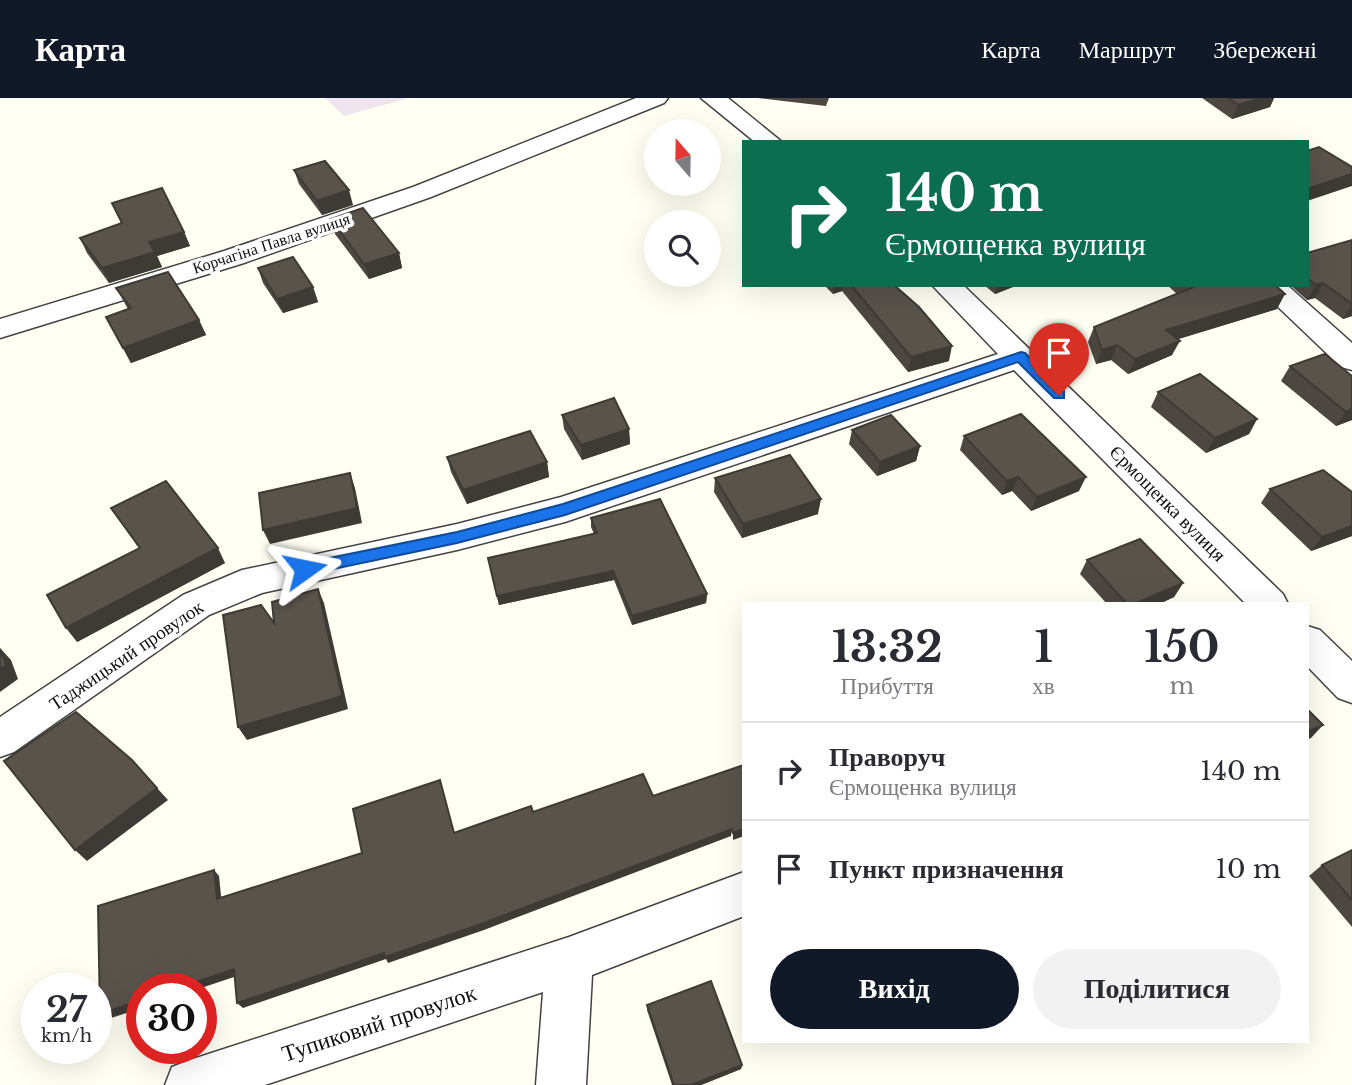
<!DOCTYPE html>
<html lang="uk">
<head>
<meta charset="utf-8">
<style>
  body { margin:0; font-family:"Libre Baskerville",serif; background:#f2f2f3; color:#2b2b33; height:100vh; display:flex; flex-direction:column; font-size:26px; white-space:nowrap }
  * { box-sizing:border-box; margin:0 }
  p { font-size:23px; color:#7c7c81 }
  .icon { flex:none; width:38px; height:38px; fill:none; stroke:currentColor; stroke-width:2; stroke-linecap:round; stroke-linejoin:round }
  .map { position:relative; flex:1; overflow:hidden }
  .details { position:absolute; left:742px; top:504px; width:567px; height:441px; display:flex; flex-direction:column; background:#fff; border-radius:0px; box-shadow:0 7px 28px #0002 }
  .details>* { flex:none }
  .top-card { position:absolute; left:742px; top:42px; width:567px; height:147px; border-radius:0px; box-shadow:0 7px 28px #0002; background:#0b6e4f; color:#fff; overflow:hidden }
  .needle { width:46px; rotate:340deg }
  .tools { position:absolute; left:644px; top:21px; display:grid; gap:14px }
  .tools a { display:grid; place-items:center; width:77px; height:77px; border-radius:50%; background:#fff; box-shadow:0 7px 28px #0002; font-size:35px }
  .speed { position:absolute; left:21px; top:875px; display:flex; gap:14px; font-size:35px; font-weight:700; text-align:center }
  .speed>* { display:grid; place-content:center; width:91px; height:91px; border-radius:50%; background:#fff; box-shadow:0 7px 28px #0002; line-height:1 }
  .speed small { font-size:18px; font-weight:400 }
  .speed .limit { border:10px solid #d22; background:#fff; color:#111 }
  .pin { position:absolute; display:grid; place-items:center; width:60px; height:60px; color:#fff; margin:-72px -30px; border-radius:50% 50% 50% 0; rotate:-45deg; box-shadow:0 0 7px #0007 }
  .pin .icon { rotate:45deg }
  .me { position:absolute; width:77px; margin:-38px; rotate:78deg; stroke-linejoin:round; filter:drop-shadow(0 0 5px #0008) }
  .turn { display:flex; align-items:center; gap:24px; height:147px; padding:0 28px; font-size:32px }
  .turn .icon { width:91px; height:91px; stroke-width:2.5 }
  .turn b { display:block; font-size:49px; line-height:60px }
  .eta { display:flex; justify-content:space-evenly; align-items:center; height:119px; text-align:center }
  .eta b { font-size:42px; font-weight:700; line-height:49px }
  .primary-button { display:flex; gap:14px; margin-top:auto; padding:14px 28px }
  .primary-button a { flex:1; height:80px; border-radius:42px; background:#111827; color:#fff; font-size:28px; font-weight:700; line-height:80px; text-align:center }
  .primary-button a+a { background:#f2f2f3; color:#2b2b33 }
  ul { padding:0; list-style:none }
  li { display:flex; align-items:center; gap:21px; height:98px; padding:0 28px; border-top:2px solid #e1e1e2 }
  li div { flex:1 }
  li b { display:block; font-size:26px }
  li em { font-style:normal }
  header { display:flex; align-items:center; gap:42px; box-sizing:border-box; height:98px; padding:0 35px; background:#111827; color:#fff }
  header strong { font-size:33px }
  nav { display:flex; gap:38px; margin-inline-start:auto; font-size:24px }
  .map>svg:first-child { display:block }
  .industrial { fill:#eee5ee }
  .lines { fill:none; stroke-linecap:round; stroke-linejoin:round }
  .minor-casing { stroke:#434343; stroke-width:3 }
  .minor { fill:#fff; fill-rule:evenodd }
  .wall { fill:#4d4741 }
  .shaded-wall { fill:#3e3a35 }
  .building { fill:#59534c; stroke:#3e3a35; stroke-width:2 }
  .route { fill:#1a73e8; stroke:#114b97; stroke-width:2 }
  .labels { text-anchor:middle; stroke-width:7; stroke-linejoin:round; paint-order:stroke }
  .far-street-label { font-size:16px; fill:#101010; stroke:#fff }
  .street-label { font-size:19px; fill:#101010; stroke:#fff }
  .near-street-label { font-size:23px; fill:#101010; stroke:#fff }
</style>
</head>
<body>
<header>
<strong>Карта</strong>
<nav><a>Карта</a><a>Маршрут</a><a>Збережені</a></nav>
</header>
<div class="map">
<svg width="1352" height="987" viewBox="0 0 1352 987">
  <rect width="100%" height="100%" fill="#fffff3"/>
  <polygon class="industrial" points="325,0 409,0 344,18"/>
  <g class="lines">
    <defs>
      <g id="minor">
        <polygon points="636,0 668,0 664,5 431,99 244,165 0,240 0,221 224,153 413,89"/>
        <polygon points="701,0 728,0 782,44 755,44"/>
        <polygon points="932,187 963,187 1283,496 1288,506 1246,506 1014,272 565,424 457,452 262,495 209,517 14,654 0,659 0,619 183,497 242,472 457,426 561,399 998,256"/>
        <polygon points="1255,187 1287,187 1352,245 1352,272 1341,269"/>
        <polygon points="1307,528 1320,532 1352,563 1352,605 1338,600 1307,568"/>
        <polygon points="744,774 744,818 592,877 586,987 536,987 543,894 265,987 165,987 172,969 190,962 569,839"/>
      </g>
    </defs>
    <use href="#minor" class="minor-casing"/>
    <use href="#minor" class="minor"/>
  </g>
  <g class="wall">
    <polygon points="758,0 829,0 826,8"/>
    <polygon points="1202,0 1274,0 1270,9 1232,21"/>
    <polygon points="294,72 353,107 322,117 299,86"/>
    <polygon points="331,121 399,155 402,170 369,181 335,136"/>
    <polygon points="184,134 190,148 157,158 162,169 109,185 87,155 80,140"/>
    <polygon points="1352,142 1352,218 1343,221 1315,200 1307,202 1290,187 1307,187 1307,155"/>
    <polygon points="258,170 313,189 318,204 283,215 263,185"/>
    <polygon points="824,187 894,187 949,263 908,274 842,193 833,196"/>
    <polygon points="984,187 1018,187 995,196"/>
    <polygon points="1167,187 1275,187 1277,211 1178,241 1172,257 1128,276 1111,262 1096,266 1088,244 1094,229 1177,196"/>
    <polygon points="116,190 199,222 206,237 131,265 106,219 128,211"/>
    <polygon points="1325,256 1352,322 1336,328 1281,283 1290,268"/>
    <polygon points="1158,294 1257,321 1249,336 1206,355 1151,309"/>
    <polygon points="562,317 629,331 630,346 582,362 564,331"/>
    <polygon points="852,332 920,348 916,363 877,378 849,346"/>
    <polygon points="964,338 1079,393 1031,413 1012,393 1002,397 960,352"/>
    <polygon points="447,359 547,364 549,379 467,406 451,374"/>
    <polygon points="715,380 818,416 742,440 714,394"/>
    <polygon points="1270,391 1352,394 1352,438 1311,453 1261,405"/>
    <polygon points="111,410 225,465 77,544 139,450"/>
    <polygon points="591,420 707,496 706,505 632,527 614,482 499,507 488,460 594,436 591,429"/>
    <polygon points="1087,462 1183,485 1174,499 1159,506 1107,506 1080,476"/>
    <polygon points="1352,752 1352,829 1309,778 1322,767"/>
    <polygon points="647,907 742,967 741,971 701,987 672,987 647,912"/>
  </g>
  <g class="shaded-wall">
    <polygon points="1261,0 1274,0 1270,9 1232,21 1238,7"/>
    <polygon points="1352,76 1352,88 1307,103 1307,91"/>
    <polygon points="349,92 353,107 322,117 317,103"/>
    <polygon points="184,134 190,148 157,158 162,169 109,185 102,170 149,144"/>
    <polygon points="399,155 402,170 369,181 364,166"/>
    <polygon points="1323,185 1315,200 1307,202 1316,187"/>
    <polygon points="835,187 843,187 842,193 833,196"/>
    <polygon points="998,187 1018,187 995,196"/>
    <polygon points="313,189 318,204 283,215 277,201"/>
    <polygon points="1285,196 1277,211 1159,247 1166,232"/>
    <polygon points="1352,207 1352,218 1343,221"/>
    <polygon points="199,222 206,237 131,265 123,250"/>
    <polygon points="1180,243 1172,257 1128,276 1135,261"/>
    <polygon points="1117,247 1111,262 1096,266 1102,252"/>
    <polygon points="952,248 949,263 908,274 911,259"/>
    <polygon points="1352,311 1352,322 1336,328 1346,314"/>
    <polygon points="1257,321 1249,336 1206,355 1215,340"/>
    <polygon points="629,331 630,346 582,362 581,347"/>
    <polygon points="920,348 916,363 877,378 880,364"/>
    <polygon points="547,364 549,379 467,406 463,392"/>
    <polygon points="350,375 355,390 362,425 270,446 263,432"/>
    <polygon points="1018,379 1012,393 1002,397 1007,383"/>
    <polygon points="1086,379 1079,393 1031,413 1037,399"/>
    <polygon points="821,401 818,416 742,440 743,426"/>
    <polygon points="1352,428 1352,438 1311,453 1322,439"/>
    <polygon points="218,450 225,465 77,544 66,530"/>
    <polygon points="613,473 614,482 499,507 497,498"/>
    <polygon points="1183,485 1174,499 1159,506 1134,506"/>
    <polygon points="318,491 324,505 348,611 247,642 238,629"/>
    <polygon points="707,496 706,505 632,527 632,518"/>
    <polygon points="0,550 11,562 18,581 0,594"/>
    <polygon points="1323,627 1311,640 1307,642 1307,634"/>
    <polygon points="157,690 168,702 87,763 75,752"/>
    <polygon points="732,731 731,738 484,832 388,865 386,861 243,910 237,905"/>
    <polygon points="744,731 744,738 733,742 733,735"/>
    <polygon points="214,772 219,778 222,807 217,801"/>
    <polygon points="234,871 240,877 198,891 176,891"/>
    <polygon points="142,902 142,910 108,921 100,916"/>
    <polygon points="742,967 741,971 701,987 691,987"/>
  </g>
  <g class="building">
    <polygon points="1228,0 1261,0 1238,7"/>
    <polygon points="1319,49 1352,69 1352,76 1307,91 1307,53"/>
    <polygon points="325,63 349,92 317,103 294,72"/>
    <polygon points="162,90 184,134 149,144 155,154 102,170 80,140 122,125 112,105"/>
    <polygon points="363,110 399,155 364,166 331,121"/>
    <polygon points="1352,142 1352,206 1323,185 1316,187 1307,180 1307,155"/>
    <polygon points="293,159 313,189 277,201 258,170"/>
    <polygon points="168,174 199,222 123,250 106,219 131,210 116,190"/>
    <polygon points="851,187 894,187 919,209 952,248 911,259"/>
    <polygon points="1192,187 1275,187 1285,196 1166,232 1180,243 1135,261 1117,247 1102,252 1094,229 1194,189"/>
    <polygon points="1325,256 1352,278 1352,311 1346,314 1290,268"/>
    <polygon points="1200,276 1257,321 1215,340 1158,294"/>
    <polygon points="614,300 629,331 581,347 562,317"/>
    <polygon points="1021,316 1086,379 1037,399 1018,379 1007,383 964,338"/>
    <polygon points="891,317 920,348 880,364 852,332"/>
    <polygon points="530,333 547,364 463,392 447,359"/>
    <polygon points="790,357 821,401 743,426 715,380"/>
    <polygon points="1323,372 1352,394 1352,428 1322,439 1270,391"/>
    <polygon points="350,375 357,410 263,432 259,395"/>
    <polygon points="166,383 218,450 66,530 47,497 140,450 111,410"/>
    <polygon points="660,401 707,496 632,518 613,473 497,498 488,460 597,435 591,420"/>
    <polygon points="1140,441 1183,485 1134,506 1127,506 1087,462"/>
    <polygon points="318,491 342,598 238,629 223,517 261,507 274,525 272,504"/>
    <polygon points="0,551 6,567 0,572"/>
    <polygon points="1307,611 1323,627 1307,634"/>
    <polygon points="76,614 132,662 157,690 75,752 4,663"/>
    <polygon points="744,667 744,731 733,735 732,731 481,826 385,859 384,855 237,905 234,871 176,891 142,891 142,902 100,916 98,808 214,772 217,801 362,755 353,711 440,682 454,735 531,708 533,714 643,676 653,698"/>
    <polygon points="1352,752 1352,802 1322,767"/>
    <polygon points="711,883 742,967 691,987 674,987 647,907"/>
  </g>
  <polygon class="route" points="1021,254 1025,255 1064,293 1064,300 1054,300 1018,264 565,417 457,445 305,477 298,471 305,465 457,434 563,406"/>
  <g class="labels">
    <g class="far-street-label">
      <text transform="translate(271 145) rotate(-18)" y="6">Корчагіна Павла вулиця</text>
    </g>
    <g class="street-label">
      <text transform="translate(1168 405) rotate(45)" y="7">Єрмощенка вулиця</text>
      <text transform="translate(126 557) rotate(-34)" y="7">Таджицький провулок</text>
    </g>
    <g class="near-street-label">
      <text transform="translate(379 925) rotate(-18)" y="8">Тупиковий провулок</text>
    </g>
  </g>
</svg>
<div class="tools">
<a><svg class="needle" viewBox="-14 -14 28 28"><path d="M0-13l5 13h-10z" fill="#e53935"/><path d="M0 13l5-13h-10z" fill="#7c7c81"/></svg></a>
<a><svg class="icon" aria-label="search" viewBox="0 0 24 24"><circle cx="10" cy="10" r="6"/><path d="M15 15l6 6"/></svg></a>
</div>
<div class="speed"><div>27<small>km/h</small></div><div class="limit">30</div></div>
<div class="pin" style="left:1059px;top:297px;background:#d93025"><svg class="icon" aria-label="arrive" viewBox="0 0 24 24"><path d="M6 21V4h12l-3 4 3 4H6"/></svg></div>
<svg class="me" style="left:305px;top:471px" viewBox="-20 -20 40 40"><path d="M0-17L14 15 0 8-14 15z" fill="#1a73e8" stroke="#fff" stroke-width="4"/></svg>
<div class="top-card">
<div class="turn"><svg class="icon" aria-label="right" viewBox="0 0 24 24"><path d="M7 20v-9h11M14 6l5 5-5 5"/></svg><div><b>140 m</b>Єрмощенка вулиця</div></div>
</div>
<section class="details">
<div class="eta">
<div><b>13:32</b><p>Прибуття</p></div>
<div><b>1</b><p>хв</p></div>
<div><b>150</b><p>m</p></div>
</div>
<ul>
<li><svg class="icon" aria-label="right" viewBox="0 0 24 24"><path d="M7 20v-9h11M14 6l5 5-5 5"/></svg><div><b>Праворуч</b><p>Єрмощенка вулиця</p></div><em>140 m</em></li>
<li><svg class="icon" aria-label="arrive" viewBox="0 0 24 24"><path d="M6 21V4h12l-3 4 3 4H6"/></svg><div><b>Пункт призначення</b></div><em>10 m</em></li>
</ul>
<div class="primary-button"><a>Вихід</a><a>Поділитися</a></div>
</section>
</div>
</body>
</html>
